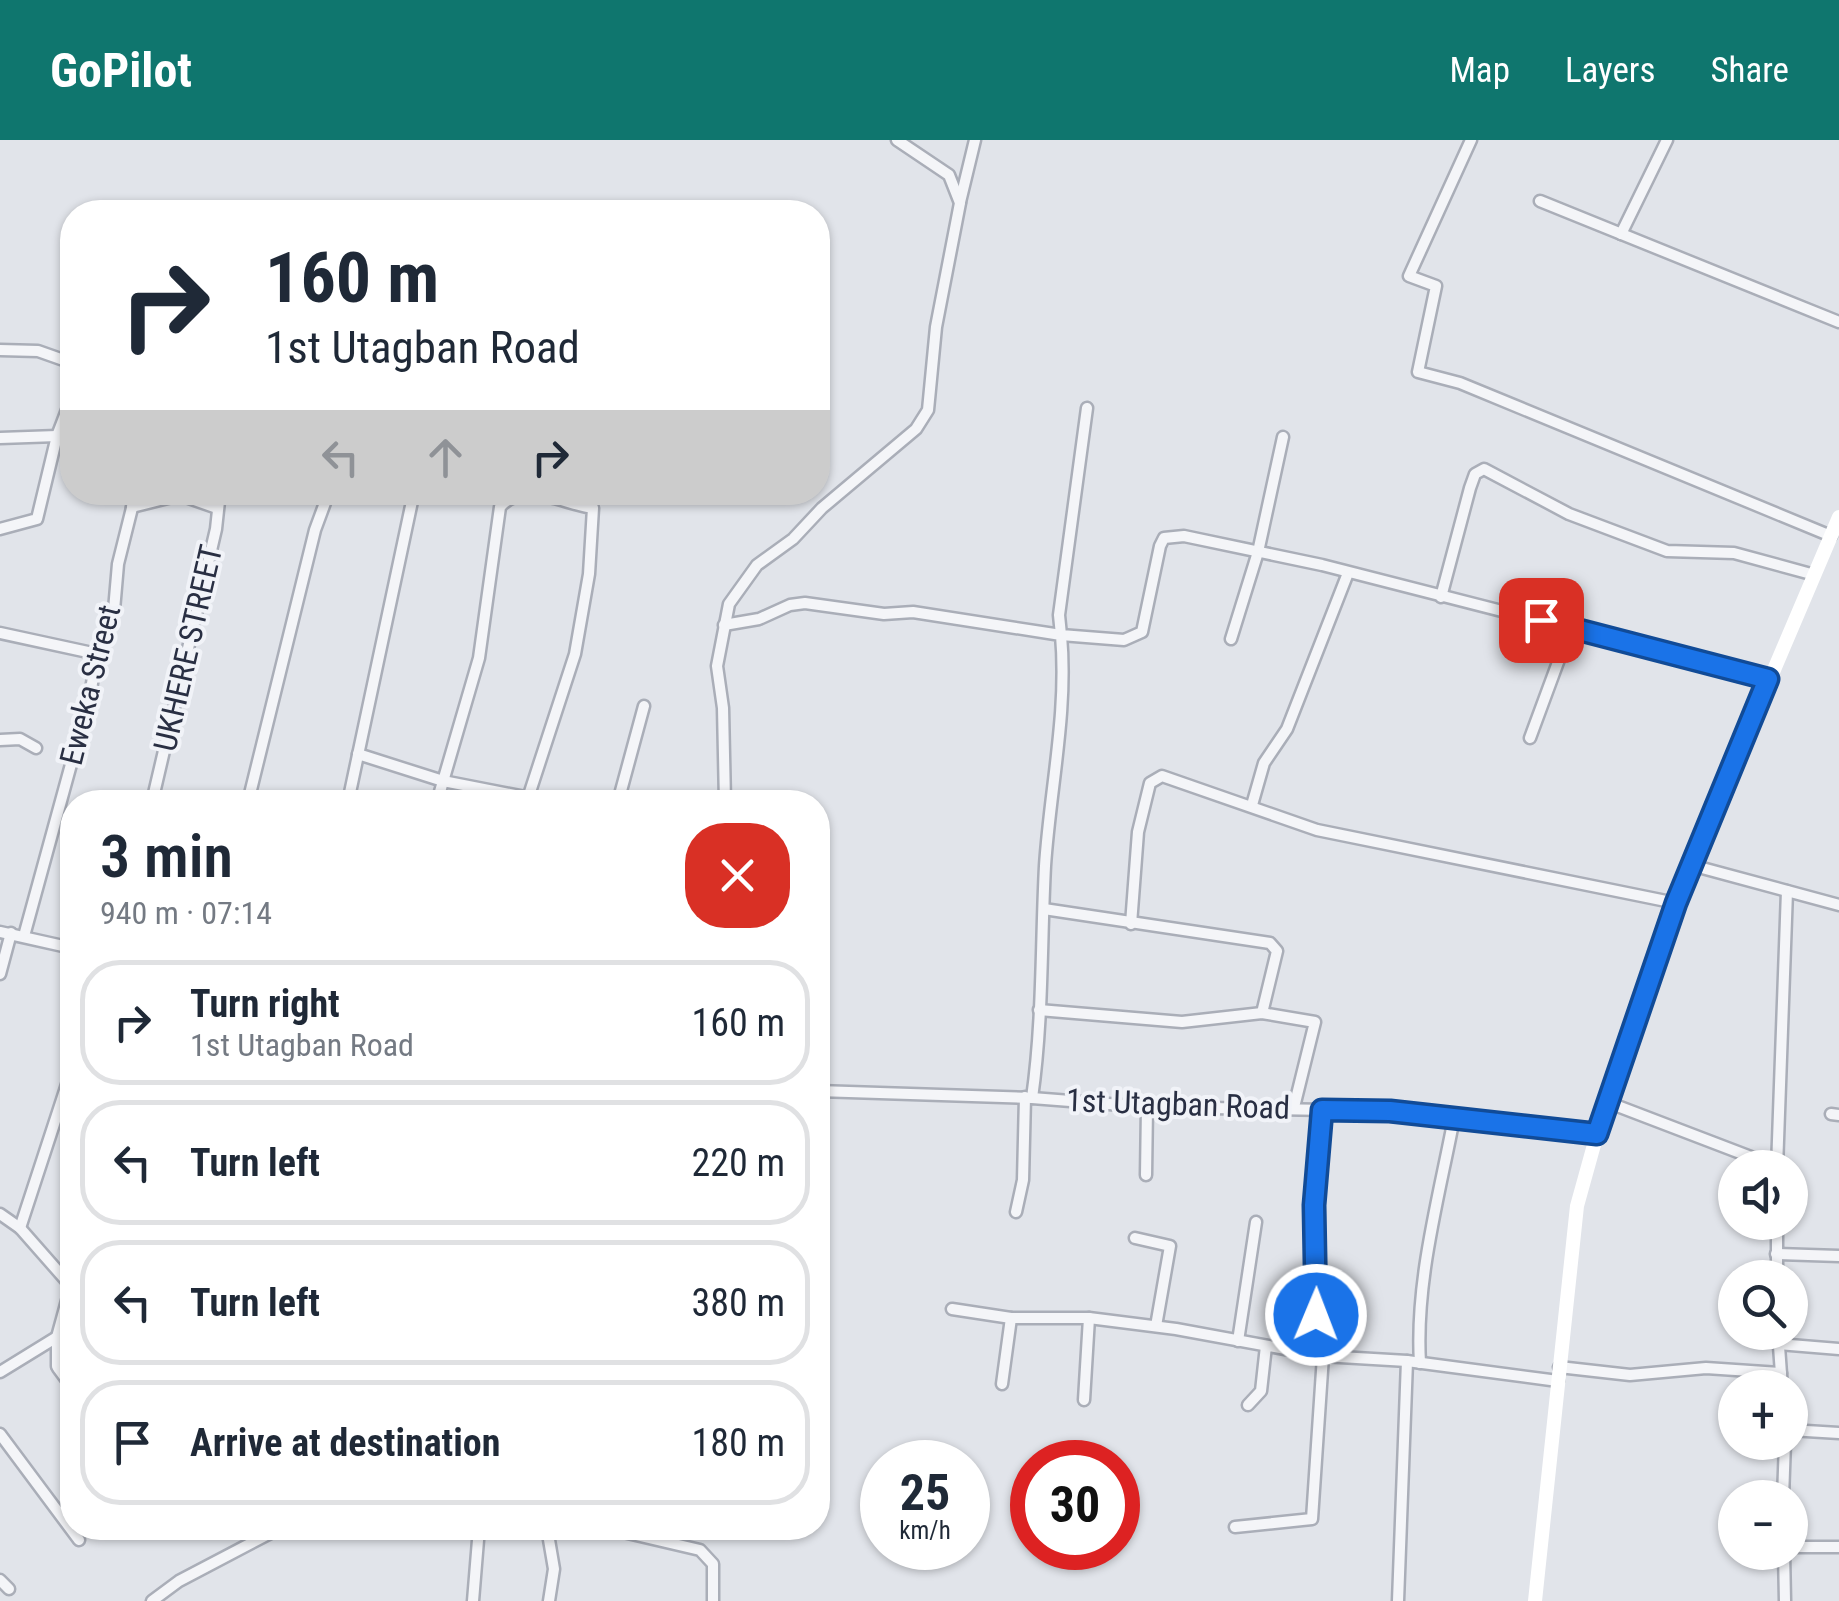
<!DOCTYPE html>
<html lang="en">
<head>
<meta charset="utf-8">
<style>
  body { margin:0; font-family:"Roboto Condensed",sans-serif; background:#f6f6f7; color:#1f2937; height:100vh; display:flex; flex-direction:column; font-size:38px; white-space:nowrap }
  * { box-sizing:border-box; margin:0 }
  p { font-size:32px; color:#747a83 }
  .icon { flex:none; width:55px; height:55px; fill:none; stroke:currentColor; stroke-width:2; stroke-linecap:round; stroke-linejoin:round }
  .map { position:relative; flex:1; overflow:hidden }
  .panel { position:absolute; left:60px; top:650px; width:770px; height:750px; display:flex; flex-direction:column; background:#fff; border-radius:40px; box-shadow:0 2px 8px #0004 }
  .panel>* { flex:none }
  .hud { position:absolute; left:60px; top:60px; width:770px; height:305px; border-radius:40px; box-shadow:0 2px 8px #0004; background:#fff; color:#1f2937; overflow:hidden }
  .controls { position:absolute; left:1718px; top:1010px; display:grid; gap:20px }
  .controls a { display:grid; place-items:center; width:90px; height:90px; border-radius:50%; background:#fff; box-shadow:0 2px 8px #0004; font-size:50px }
  .speed { position:absolute; left:860px; top:1300px; display:flex; gap:20px; font-size:50px; font-weight:700; text-align:center }
  .speed>* { display:grid; place-content:center; width:130px; height:130px; border-radius:50%; background:#fff; box-shadow:0 2px 8px #0004; line-height:1 }
  .speed small { font-size:25px; font-weight:400 }
  .speed .limit { border:15px solid #d22; background:#fff; color:#111 }
  .pin { position:absolute; display:grid; place-items:center; width:85px; height:85px; color:#fff; margin:-42px; border-radius:20px; box-shadow:0 5px 15px #0006 }
  .me { position:absolute; width:110px; margin:-55px; rotate:1deg; stroke-linejoin:round; filter:drop-shadow(0 0 8px #0008) }
  .turn { display:flex; align-items:center; gap:35px; height:210px; padding:0 40px; font-size:45px }
  .turn .icon { width:130px; height:130px; stroke-width:2.5 }
  .turn b { display:block; font-size:70px; line-height:85px }
  .lanes { display:flex; align-items:center; height:95px; padding:0 40px; background:#0003; justify-content:center; gap:50px; direction:ltr }
  .lanes .off { opacity:.35 }
  .round { display:grid; place-items:center; flex:none; width:105px; height:105px; border-radius:40px; background:#f6f6f7 }
  .headline { display:flex; align-items:center; justify-content:space-between; height:170px; padding:0 40px }
  h1 { font-size:60px; font-weight:600; line-height:75px }
  ul { padding:0; list-style:none }
  li { display:flex; align-items:center; gap:30px; height:125px; margin:0 20px 15px; padding:0 20px; border:5px solid #e0e1e3; border-radius:40px }
  li div { flex:1 }
  li b { display:block; font-size:38px }
  li em { font-style:normal }
  header { display:flex; align-items:center; gap:60px; box-sizing:border-box; height:140px; padding:0 50px; background:#0f766e; color:#fff }
  header strong { font-size:48px }
  nav { display:flex; gap:55px; margin-inline-start:auto; font-size:35px }
  .map>svg:first-child { display:block }
  .lines { fill:none; stroke-linecap:round; stroke-linejoin:round }
  .minor-casing { stroke:#aaaeb8; stroke-width:15 }
  .minor { stroke:#f4f5f8; stroke-width:10 }
  .secondary { stroke:#fff; stroke-width:14 }
  .route-casing { stroke:#114b97; stroke-width:25 }
  .route { stroke:#1a73e8; stroke-width:18 }
  .labels { text-anchor:middle; stroke-width:8; stroke-linejoin:round; paint-order:stroke }
  .street-label { font-size:32px; fill:#292f43; stroke:#f1f3f8 }
</style>
</head>
<body>
<header>
<strong>GoPilot</strong>
<nav><a>Map</a><a>Layers</a><a>Share</a></nav>
</header>
<div class="map">
<svg width="1839" height="1461" viewBox="0 0 1839 1461">
  <rect width="100%" height="100%" fill="#e1e4ea"/>
  <g class="lines">
    <defs>
      <g id="minor">
        <polyline points="1471,0 1409,136 1436,146 1418,232 1460,243 1831,396"/>
        <polyline points="1540,61 1839,182"/>
        <polyline points="960,62 975,0"/>
        <polyline points="1621,94 1667,0"/>
        <polyline points="0,210 38,211 72,223"/>
        <polyline points="1087,268 1059,475 1061,495 1124,500 1142,492 1160,406 1164,398 1184,396 1322,425 1768,539"/>
        <polyline points="0,298 57,296"/>
        <polyline points="132,367 180,355 217,368"/>
        <polyline points="0,389 37,379 57,296 72,257"/>
        <polyline points="1441,457 1470,348 1475,334 1484,329 1569,374 1667,411 1734,413 1811,434"/>
        <path d="M724 485 759 479 790 465 805 463 884 474 913 472 1061 495C1068 572 1050 649 1045 726 1041 803 1043 881 1032 958"/>
        <polyline points="0,493 97,514"/>
        <polyline points="1231,499 1258,412 1283,297"/>
        <polyline points="1530,598 1571,487"/>
        <polyline points="0,600 20,599 36,608"/>
        <polyline points="358,614 443,641 551,662"/>
        <polyline points="152,662 216,389 220,352"/>
        <polyline points="248,662 315,390 329,352"/>
        <polyline points="348,662 414,352"/>
        <path d="M437 662 479 518 500 367C524 340 563 364 593 368L589 434 575 514 529 655"/>
        <polyline points="618,662 644,566"/>
        <polyline points="725,662 723,568 717,526 729,464 757,425 793,399 822,368 916,289 928,270 936,187 960,63 949,35 897,0"/>
        <polyline points="1252,665 1264,623 1287,589 1348,433"/>
        <polyline points="1691,725 1839,765"/>
        <polyline points="1044,769 1270,803 1277,811 1262,873"/>
        <polyline points="1131,784 1138,692 1150,643 1162,636 1317,690 1676,763"/>
        <polyline points="0,792 72,808"/>
        <polyline points="24,796 90,555 97,514 114,470 118,424 136,352"/>
        <polyline points="0,834 11,793"/>
        <polyline points="1039,870 1182,882 1262,873 1315,882 1294,967"/>
        <polyline points="818,951 1032,958 1147,967 1390,971 1597,994"/>
        <polyline points="1607,962 1777,1027"/>
        <polyline points="1831,974 1839,975"/>
        <polyline points="1777,1028 1787,751"/>
        <polyline points="1146,1035 1147,967"/>
        <polyline points="1016,1072 1023,1040 1025,957"/>
        <polyline points="0,1074 20,1088 71,1146 57,1197 57,1226 72,1233"/>
        <polyline points="1777,1082 1777,1138"/>
        <polyline points="20,1088 72,929"/>
        <polyline points="1135,1098 1170,1106 1156,1186"/>
        <polyline points="1776,1114 1839,1116"/>
        <polyline points="952,1169 1011,1178 1089,1178 1176,1189 1323,1216 1407,1221 1558,1241"/>
        <polyline points="1778,1192 1782,1248"/>
        <polyline points="1238,1201 1256,1082"/>
        <polyline points="1778,1204 1839,1209"/>
        <polyline points="1315,1215 1314,1065 1321,970"/>
        <path d="M1420 1223C1415 1142 1439 1057 1454 978"/>
        <polyline points="1559,1227 1630,1235 1706,1228 1781,1233"/>
        <polyline points="58,1228 72,1247"/>
        <polyline points="0,1232 57,1197"/>
        <polyline points="1002,1244 1011,1178"/>
        <polyline points="1084,1260 1089,1178"/>
        <polyline points="1248,1265 1261,1251 1266,1206"/>
        <polyline points="1790,1290 1839,1293"/>
        <polyline points="0,1294 79,1400"/>
        <polyline points="1783,1358 1785,1302"/>
        <polyline points="1235,1387 1312,1379 1323,1216"/>
        <polyline points="191,1388 202,1392 228,1388"/>
        <polyline points="547,1388 554,1429 549,1461"/>
        <polyline points="606,1388 700,1410 713,1424 713,1461"/>
        <polyline points="1790,1407 1839,1407"/>
        <polyline points="1784,1412 1785,1461"/>
        <polyline points="0,1440 9,1449"/>
        <polyline points="152,1461 179,1441 280,1388"/>
        <polyline points="473,1461 479,1388"/>
        <polyline points="1398,1461 1407,1221"/>
      </g>
    </defs>
    <use href="#minor" class="minor-casing"/>
    <use href="#minor" class="minor"/>
    <polyline class="secondary" points="1535,1461 1577,1066 1602,976 1691,725 1839,377"/>
  </g>
  <g class="lines">
    <defs>
      <polyline id="route" points="1316,1175 1314,1065 1322,970 1390,971 1597,994 1676,763 1768,539 1541,480"/>
    </defs>
    <use href="#route" class="route-casing"/>
    <use href="#route" class="route"/>
  </g>
  <g class="labels">
    <g class="street-label">
      <text transform="translate(188 508) rotate(-77)" y="11">UKHERE STREET</text>
      <text transform="translate(90 545) rotate(-76)" y="11">Eweka Street</text>
      <text transform="translate(1178 964) rotate(2)" y="11">1st Utagban Road</text>
    </g>
  </g>
</svg>
<div class="controls">
<a><svg class="icon" aria-label="sound" viewBox="0 0 24 24"><path d="M4 9h4l5-4v14l-5-4H4zM17 9q2 3 0 6"/></svg></a>
<a><svg class="icon" aria-label="search" viewBox="0 0 24 24"><circle cx="10" cy="10" r="6"/><path d="M15 15l6 6"/></svg></a>
<a>+</a>
<a>−</a>
</div>
<div class="speed"><div>25<small>km/h</small></div><div class="limit">30</div></div>
<div class="pin" style="left:1541px;top:480px;background:#d93025"><svg class="icon" aria-label="arrive" viewBox="0 0 24 24"><path d="M6 21V4h12l-3 4 3 4H6"/></svg></div>
<svg class="me" style="left:1316px;top:1175px" viewBox="-20 -20 40 40"><circle r="17" fill="#1a73e8" stroke="#fff" stroke-width="3"/><path d="M0-11L8 9 0 5-8 9z" fill="#fff"/></svg>
<div class="hud">
<div class="turn"><svg class="icon" aria-label="right" viewBox="0 0 24 24"><path d="M7 20v-9h11M14 6l5 5-5 5"/></svg><div><b>160 m</b>1st Utagban Road</div></div>
<div class="lanes"><svg class="icon off" aria-label="left" viewBox="0 0 24 24"><path d="M17 20v-9H6M10 6l-5 5 5 5"/></svg><svg class="icon off" aria-label="ahead" viewBox="0 0 24 24"><path d="M12 20V5M6 11l6-6 6 6"/></svg><svg class="icon" aria-label="right" viewBox="0 0 24 24"><path d="M7 20v-9h11M14 6l5 5-5 5"/></svg></div>
</div>
<section class="panel">
<div class="headline"><div><h1>3 min</h1><p>940 m · 07:14</p></div><a class="round" style="background:#d93025;color:#fff"><svg class="icon" aria-label="close" viewBox="0 0 24 24"><path d="M6 6l12 12M18 6L6 18"/></svg></a></div>
<ul>
<li><svg class="icon" aria-label="right" viewBox="0 0 24 24"><path d="M7 20v-9h11M14 6l5 5-5 5"/></svg><div><b>Turn right</b><p>1st Utagban Road</p></div><em>160 m</em></li>
<li><svg class="icon" aria-label="left" viewBox="0 0 24 24"><path d="M17 20v-9H6M10 6l-5 5 5 5"/></svg><div><b>Turn left</b></div><em>220 m</em></li>
<li><svg class="icon" aria-label="left" viewBox="0 0 24 24"><path d="M17 20v-9H6M10 6l-5 5 5 5"/></svg><div><b>Turn left</b></div><em>380 m</em></li>
<li><svg class="icon" aria-label="arrive" viewBox="0 0 24 24"><path d="M6 21V4h12l-3 4 3 4H6"/></svg><div><b>Arrive at destination</b></div><em>180 m</em></li>
</ul>
</section>
</div>
</body>
</html>
